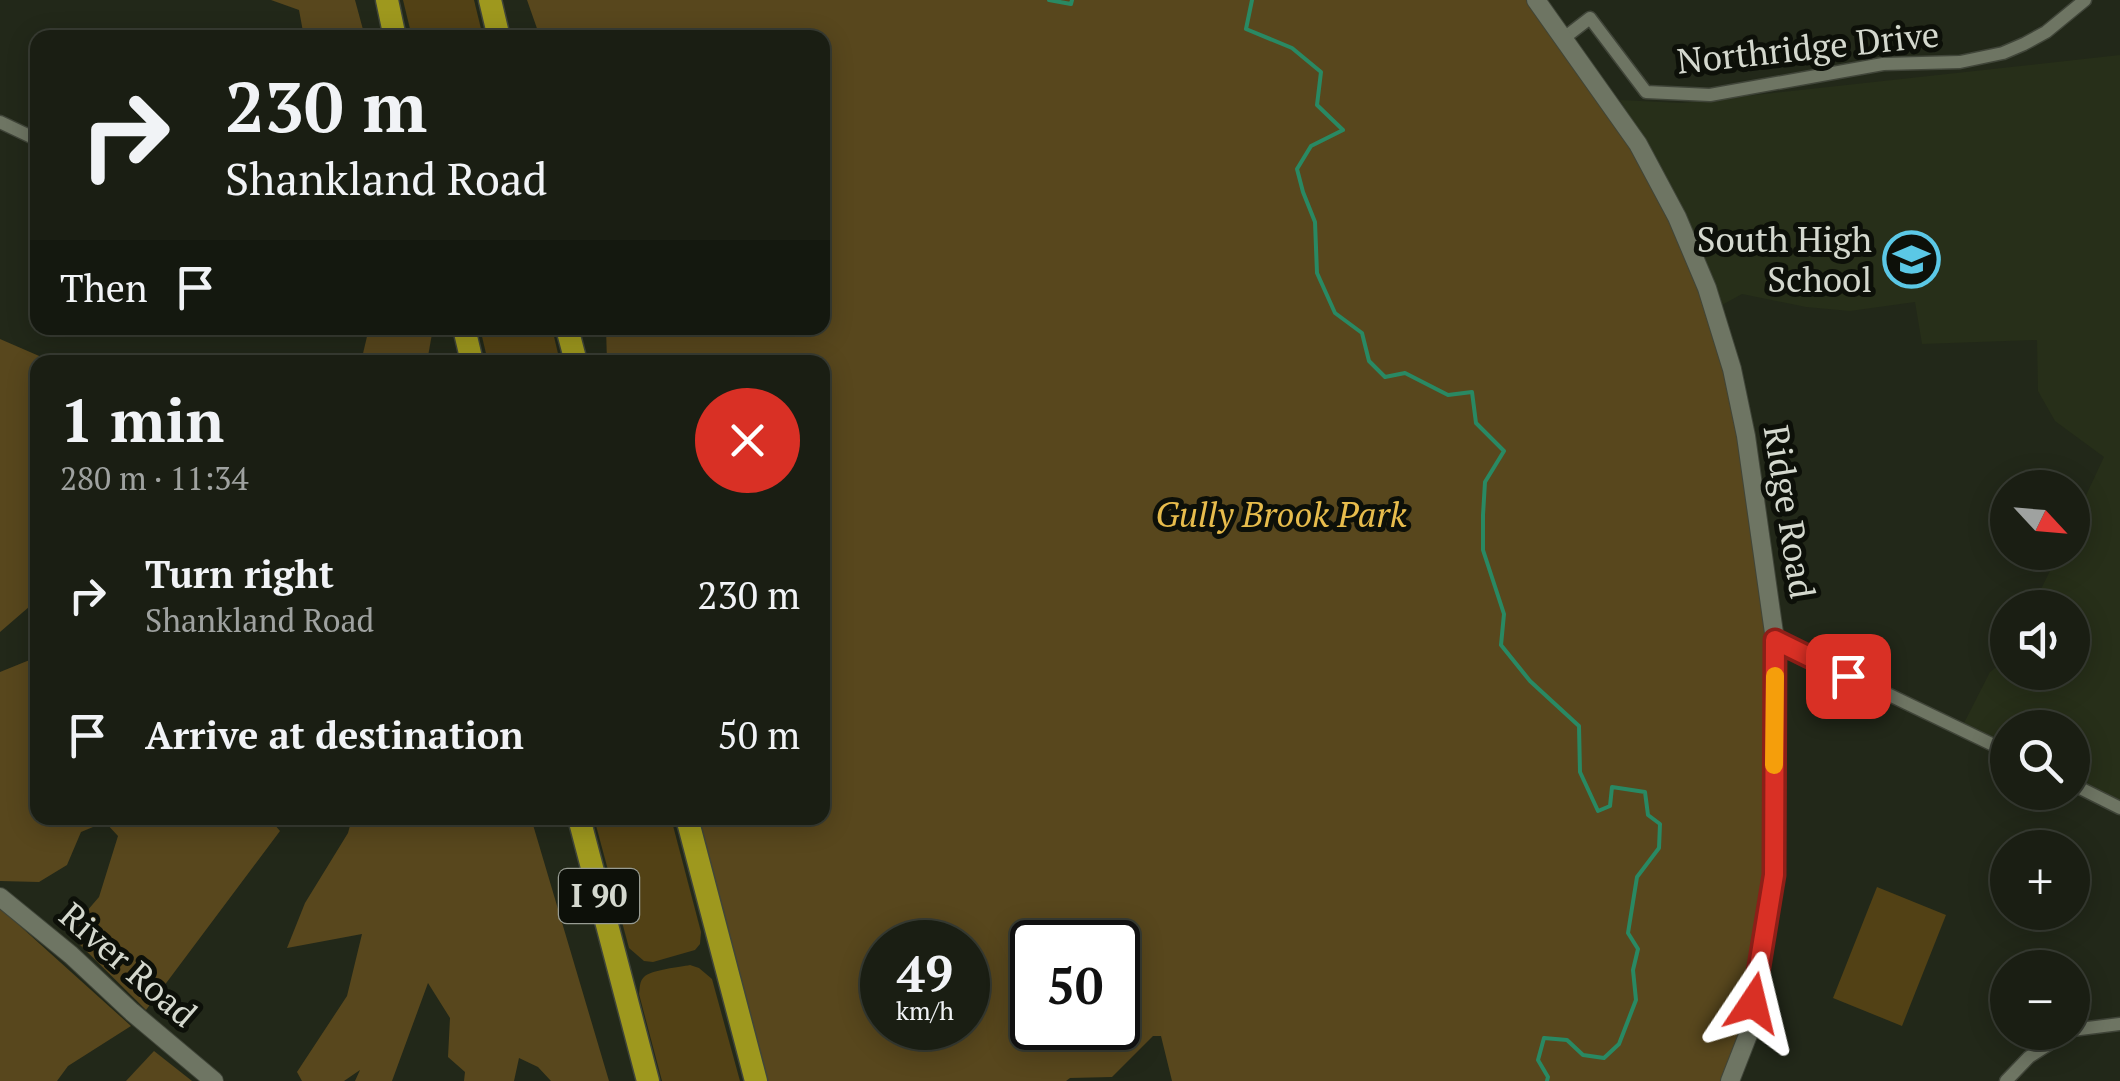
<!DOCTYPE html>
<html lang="en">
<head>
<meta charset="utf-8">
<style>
  body { margin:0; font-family:"PT Serif",serif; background:#272b21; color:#f1f3f6; height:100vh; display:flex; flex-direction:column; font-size:38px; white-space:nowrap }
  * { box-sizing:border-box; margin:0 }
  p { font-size:32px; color:#9fa2a0 }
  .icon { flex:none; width:55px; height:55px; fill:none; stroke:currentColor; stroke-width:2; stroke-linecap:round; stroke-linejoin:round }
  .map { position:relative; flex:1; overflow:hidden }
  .side { position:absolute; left:30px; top:355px; width:800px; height:470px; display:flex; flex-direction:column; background:#1a1e13; border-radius:20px; box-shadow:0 5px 25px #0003,0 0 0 2px #383c33 }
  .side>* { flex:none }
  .guide { position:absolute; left:30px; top:30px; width:800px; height:305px; border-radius:20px; box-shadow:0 5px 25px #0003,0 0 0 2px #383c33; background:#1a1e13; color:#f1f3f6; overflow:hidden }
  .needle { width:65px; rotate:116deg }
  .fabs { position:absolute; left:1990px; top:470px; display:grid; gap:20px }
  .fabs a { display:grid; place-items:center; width:100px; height:100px; border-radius:50%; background:#1a1e13; box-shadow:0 5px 25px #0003,0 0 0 2px #383c33; font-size:50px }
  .speed { position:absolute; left:860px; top:920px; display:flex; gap:20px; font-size:50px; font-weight:700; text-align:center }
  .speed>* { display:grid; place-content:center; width:130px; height:130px; border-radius:50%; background:#1a1e13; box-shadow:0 5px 25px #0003,0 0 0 2px #383c33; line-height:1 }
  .speed small { font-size:25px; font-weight:400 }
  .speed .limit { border:5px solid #111; border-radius:15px; background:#fff; color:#111 }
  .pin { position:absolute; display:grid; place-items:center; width:85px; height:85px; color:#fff; margin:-42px; border-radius:20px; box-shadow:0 5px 15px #0006 }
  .me { position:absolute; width:110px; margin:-55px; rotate:10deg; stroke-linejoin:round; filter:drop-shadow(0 0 8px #0008) }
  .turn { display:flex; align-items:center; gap:35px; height:210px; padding:0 30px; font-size:45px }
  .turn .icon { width:130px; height:130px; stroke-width:2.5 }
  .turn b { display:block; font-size:70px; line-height:85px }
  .then { display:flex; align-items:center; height:95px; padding:0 30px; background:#0003; gap:20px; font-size:38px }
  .round { display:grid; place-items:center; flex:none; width:105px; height:105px; border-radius:52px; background:#272b21 }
  .summary { display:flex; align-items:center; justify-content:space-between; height:170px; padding:0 30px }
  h1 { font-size:60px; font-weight:700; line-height:75px }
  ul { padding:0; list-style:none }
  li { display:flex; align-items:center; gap:30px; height:140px; padding:0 30px }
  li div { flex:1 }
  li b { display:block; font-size:38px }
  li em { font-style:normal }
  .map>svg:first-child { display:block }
  .built { fill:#272f19 }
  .green { fill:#524115 }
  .forest { fill:#58471d; fill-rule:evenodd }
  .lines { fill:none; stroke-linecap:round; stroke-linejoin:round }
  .stream { stroke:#298963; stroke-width:4 }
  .street-casing { stroke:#404539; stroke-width:15 }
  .secondary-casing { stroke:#404539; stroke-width:20 }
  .highway-casing { stroke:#404539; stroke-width:25 }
  .street { stroke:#6e7563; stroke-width:12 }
  .secondary { stroke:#6e7563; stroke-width:18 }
  .highway { stroke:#9e981e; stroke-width:22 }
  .route-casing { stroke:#8d1f18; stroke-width:25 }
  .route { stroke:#d93025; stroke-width:18 }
  .slow { stroke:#f59e0b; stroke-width:18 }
  .labels { text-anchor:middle; stroke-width:10; stroke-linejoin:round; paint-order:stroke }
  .shield { fill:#0d1009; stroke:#989c93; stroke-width:2.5 }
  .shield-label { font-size:32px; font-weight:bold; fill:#d4d8ce }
  .street-label { font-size:35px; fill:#d4d8ce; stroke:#0d1009 }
  .poi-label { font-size:35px; fill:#d4d8ce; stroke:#0d1009; text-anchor:end }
  .park-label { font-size:35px; font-style:italic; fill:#e7bc4c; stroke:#0d1009 }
</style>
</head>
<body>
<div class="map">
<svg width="2120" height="1081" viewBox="0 0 2120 1081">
  <rect width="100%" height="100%" fill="#222819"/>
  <polygon class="built" points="2120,55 2120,800 2073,776 2072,728 2008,728 2007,744 1964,723 1990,672 2007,659 2008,672 2072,672 2072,608 2032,607 2059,553 2072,552 2073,523 2104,457 2055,421 2038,391 2037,340 1922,344 1915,302 1850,311 1806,307 1742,294 1722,305 1688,226 1620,100 1682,103"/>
  <g class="green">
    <polygon points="403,0 474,0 483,37 412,37"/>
    <polygon points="480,328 552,328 560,362 488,362"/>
    <polygon points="594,818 671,818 701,932 700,944 695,950 653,962 644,961 629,948"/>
    <polygon points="1877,887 1946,915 1902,1026 1833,998"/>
    <path d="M690 965 699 968 712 979 740 1081H662L639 994C640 988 639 981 645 976 652 970 680 967 690 965Z"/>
  </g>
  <g class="forest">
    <polygon points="271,0 355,0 365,37 304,37 299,10"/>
    <path d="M527 0H1536L1638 144 1732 369 1775 640 1774 875 1730 1081H1172L1161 1036H1153L1112 1077 1070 1078 1066 1081H756L687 818H822V362H607L606 328H822V38L540 37ZM882 942H968V1028H882ZM1032 942H1118V1028H1032Z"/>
    <polygon points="369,328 433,328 427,362 361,362"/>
    <polygon points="0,339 53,362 38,362 37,600 0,632"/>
    <polygon points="37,657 38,818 269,818 280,831 146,1010 68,933 99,897 118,836 105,822 81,832 67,865 39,882 0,881 0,672"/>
    <polygon points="352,818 531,818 609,1081 551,1081 538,1067 519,1058 514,1081 464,1081 465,1072 448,1057 450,1018 428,983 392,1081 355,1081 360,1070 344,1081 302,1081 297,1072 347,996 362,934 287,948 305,903 348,833"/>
    <polygon points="0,908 131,1026 68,1066 57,1081 0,1081"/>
    <polygon points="154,1051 192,1081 126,1081"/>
  </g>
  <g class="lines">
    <g class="stream">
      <polyline points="1049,0 1071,4 1072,0"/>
      <polyline points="1252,0 1246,29 1292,48 1321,72 1317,105 1343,130 1311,146 1297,169 1303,192 1315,222 1317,273 1335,313 1362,333 1369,361 1385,377 1405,373 1448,395 1472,392 1476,423 1504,451 1485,482 1483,515 1483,550 1504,614 1501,645 1530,681 1579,726 1580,772 1598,811 1610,806 1612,787 1645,792 1648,815 1660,824 1659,848 1637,877 1628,933 1638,949 1633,970 1636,1000 1619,1044 1604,1058 1583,1055 1567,1040 1544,1038 1538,1060 1548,1077 1547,1081"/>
    </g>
    <defs>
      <g id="street">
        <polyline points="1564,38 1590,18 1646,92 1710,95 1883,64 1960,62 2003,53 2024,44 2046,32 2085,0"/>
        <polyline points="0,122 38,140"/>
        <polyline points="36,214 38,211"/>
        <polyline points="1775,640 2008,752"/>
        <polyline points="2072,784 2120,808"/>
        <polyline points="2072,1030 2120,1024"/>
        <polyline points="2006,1081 2029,1057 2068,1032"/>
      </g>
      <g id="secondary">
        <polyline points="1536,0 1638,144 1677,217 1707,288 1732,369 1746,436 1775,640 1774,875 1748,1035 1730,1081"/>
        <polyline points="0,897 71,955 132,1012 214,1081"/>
      </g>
      <g id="highway">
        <polyline points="387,0 395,38"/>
        <polyline points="490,0 499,38"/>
        <polyline points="464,328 472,362"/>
        <polyline points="567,328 576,362"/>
        <polyline points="579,818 648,1081"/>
        <polyline points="687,818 756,1081"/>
      </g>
    </defs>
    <use href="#street" class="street-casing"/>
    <use href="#secondary" class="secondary-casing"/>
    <use href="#highway" class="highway-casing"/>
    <use href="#street" class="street"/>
    <use href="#secondary" class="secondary"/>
    <use href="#highway" class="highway"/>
  </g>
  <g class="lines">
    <defs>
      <polyline id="route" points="1753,1003 1774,875 1775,640 1848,676"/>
    </defs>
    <use href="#route" class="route-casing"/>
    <use href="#route" class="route"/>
    <polyline class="slow" points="1774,765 1775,676"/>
  </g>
  <defs>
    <symbol id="school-ring" viewBox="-11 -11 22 22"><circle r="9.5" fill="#0d1009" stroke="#5bc8e6" stroke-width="1.5"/><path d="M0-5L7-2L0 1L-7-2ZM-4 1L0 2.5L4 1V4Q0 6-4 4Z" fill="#5bc8e6"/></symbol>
  </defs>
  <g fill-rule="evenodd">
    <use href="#school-ring" x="1880" y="228" width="63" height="63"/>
  </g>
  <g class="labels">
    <rect class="shield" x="559" y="869" width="80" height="54" rx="8"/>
    <g class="shield-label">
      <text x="599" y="907">I 90</text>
    </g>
    <g class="street-label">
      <text transform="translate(1808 48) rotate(-6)" y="12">Northridge Drive</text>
      <text transform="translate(1789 512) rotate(81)" y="12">Ridge Road</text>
      <text transform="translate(128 965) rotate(41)" y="12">River Road</text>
    </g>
    <g class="poi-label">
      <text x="1872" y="252">South High<tspan x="1872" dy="40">School</tspan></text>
    </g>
    <g class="park-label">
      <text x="1281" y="527">Gully Brook Park</text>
    </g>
  </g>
</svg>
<div class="fabs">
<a><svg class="needle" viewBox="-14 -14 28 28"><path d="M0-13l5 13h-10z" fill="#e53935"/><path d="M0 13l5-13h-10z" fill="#9fa2a0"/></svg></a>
<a><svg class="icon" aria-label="sound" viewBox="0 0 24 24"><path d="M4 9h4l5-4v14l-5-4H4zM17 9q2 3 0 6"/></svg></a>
<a><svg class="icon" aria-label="search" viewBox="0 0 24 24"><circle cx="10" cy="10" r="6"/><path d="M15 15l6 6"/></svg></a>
<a>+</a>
<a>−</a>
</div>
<div class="speed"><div>49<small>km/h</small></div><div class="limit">50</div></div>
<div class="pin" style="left:1848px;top:676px;background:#d93025"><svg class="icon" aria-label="arrive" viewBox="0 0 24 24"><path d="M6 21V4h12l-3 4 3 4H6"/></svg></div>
<svg class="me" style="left:1753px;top:1003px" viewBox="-20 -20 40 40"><path d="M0-17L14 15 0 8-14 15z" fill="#d93025" stroke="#fff" stroke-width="4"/></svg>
<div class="guide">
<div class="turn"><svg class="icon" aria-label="right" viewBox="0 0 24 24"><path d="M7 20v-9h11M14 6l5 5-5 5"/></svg><div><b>230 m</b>Shankland Road</div></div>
<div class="then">Then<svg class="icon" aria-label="arrive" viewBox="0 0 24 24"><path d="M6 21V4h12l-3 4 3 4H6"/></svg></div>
</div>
<section class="side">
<div class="summary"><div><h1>1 min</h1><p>280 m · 11:34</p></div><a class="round" style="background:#d93025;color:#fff"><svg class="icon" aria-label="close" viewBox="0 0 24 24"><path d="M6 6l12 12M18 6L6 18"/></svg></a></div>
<ul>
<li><svg class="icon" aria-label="right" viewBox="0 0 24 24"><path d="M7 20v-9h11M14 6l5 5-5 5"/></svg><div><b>Turn right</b><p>Shankland Road</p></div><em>230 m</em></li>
<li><svg class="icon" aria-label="arrive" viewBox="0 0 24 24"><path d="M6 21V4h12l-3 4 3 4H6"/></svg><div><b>Arrive at destination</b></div><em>50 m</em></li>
</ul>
</section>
</div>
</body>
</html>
